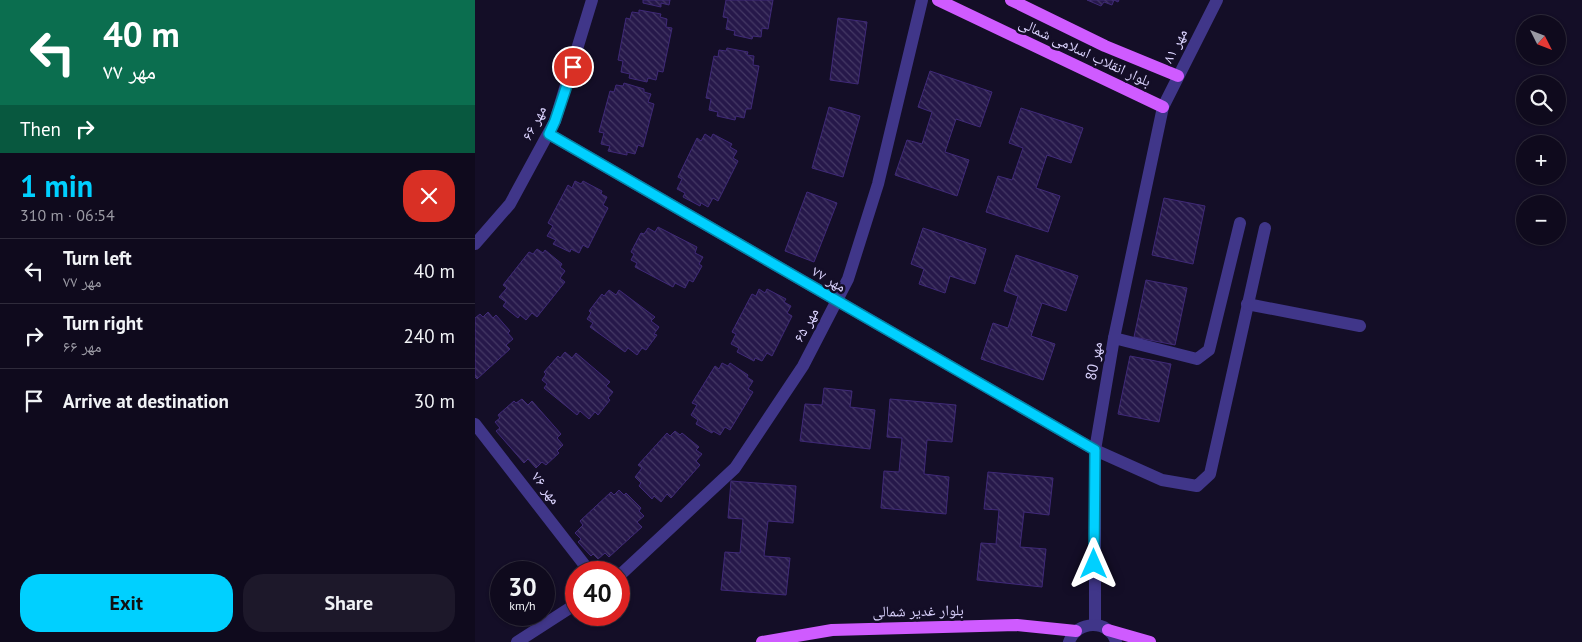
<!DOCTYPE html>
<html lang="en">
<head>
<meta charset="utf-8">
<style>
  body { margin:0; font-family:"PT Sans","Noto Naskh Arabic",sans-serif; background:#1d182a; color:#f1f3f6; height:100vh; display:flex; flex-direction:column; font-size:19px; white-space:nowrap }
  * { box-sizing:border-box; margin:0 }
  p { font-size:16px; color:#9b9aa4 }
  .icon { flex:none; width:28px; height:28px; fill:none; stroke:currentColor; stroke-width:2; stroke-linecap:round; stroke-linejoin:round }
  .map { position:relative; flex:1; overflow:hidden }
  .drawer { display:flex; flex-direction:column; background:#0f0a1d; width:475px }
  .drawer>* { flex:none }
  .top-card { background:#0b6e4f; color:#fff; overflow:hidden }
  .needle { width:32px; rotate:132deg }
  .buttons { position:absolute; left:1041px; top:15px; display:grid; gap:10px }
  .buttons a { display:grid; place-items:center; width:50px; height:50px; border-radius:50%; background:#0f0a1d; box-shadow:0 1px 4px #0004,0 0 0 1px #2f2b3b; font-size:25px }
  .speed { position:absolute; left:15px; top:561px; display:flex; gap:10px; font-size:25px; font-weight:700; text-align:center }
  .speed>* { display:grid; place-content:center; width:65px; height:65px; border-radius:50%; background:#0f0a1d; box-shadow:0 1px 4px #0004,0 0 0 1px #2f2b3b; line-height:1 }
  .speed small { font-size:12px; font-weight:400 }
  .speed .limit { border:8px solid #d22; background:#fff; color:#111 }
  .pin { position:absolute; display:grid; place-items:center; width:42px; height:42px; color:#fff; margin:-21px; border:2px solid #fff; border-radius:50%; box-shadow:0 1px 5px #0007 }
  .me { position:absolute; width:55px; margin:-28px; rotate:0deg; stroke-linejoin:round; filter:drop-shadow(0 0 4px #0008) }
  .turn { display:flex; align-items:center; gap:18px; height:105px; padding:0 20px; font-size:22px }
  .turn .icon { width:65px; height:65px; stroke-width:2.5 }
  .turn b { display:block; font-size:35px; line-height:42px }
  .then { display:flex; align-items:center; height:48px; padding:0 20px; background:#0003; gap:10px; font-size:19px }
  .round { display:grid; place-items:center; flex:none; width:52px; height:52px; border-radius:20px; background:#1d182a }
  .headline { display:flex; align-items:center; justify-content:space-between; height:85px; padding:0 20px }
  h1 { font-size:30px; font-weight:700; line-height:38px; color:#00d0ff }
  .primary-button { display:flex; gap:10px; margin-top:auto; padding:10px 20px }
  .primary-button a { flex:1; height:58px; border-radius:20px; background:#00d0ff; color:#111; font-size:20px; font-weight:700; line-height:58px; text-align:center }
  .primary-button a+a { background:#1d182a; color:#f1f3f6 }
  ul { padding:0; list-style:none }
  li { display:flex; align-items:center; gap:15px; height:65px; padding:0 20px; border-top:1px solid #2f2b3b }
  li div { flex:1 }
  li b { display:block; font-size:19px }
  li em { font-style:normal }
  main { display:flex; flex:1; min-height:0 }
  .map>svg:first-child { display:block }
  .building { fill:url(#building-back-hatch); stroke:#3f2977 }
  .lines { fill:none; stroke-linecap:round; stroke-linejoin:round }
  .minor { stroke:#403689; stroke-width:12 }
  .major { stroke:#cf5bff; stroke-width:12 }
  .route-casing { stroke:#0087a6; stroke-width:12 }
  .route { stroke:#00d0ff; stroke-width:9 }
  .labels { text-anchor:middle; stroke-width:5; stroke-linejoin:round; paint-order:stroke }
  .street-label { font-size:15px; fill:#dcd4ff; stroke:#140e27 }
</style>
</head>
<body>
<main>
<section class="drawer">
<div class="top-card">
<div class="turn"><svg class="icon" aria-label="left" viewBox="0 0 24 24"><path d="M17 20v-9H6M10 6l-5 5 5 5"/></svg><div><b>40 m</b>مهر ۷۷</div></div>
<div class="then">Then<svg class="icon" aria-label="right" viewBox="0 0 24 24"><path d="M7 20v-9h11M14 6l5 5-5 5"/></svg></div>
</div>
<div class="headline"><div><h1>1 min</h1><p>310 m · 06:54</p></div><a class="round" style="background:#d93025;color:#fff"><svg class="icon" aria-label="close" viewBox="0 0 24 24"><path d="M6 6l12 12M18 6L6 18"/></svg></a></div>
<ul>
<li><svg class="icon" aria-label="left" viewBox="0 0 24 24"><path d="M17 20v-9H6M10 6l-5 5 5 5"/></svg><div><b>Turn left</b><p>مهر ۷۷</p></div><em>40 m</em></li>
<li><svg class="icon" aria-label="right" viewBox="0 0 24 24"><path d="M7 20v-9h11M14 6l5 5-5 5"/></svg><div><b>Turn right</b><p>مهر ۶۶</p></div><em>240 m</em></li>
<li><svg class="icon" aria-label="arrive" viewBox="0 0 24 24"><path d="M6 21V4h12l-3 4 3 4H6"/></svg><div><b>Arrive at destination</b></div><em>30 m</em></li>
</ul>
<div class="primary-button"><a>Exit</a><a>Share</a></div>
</section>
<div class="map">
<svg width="1107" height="642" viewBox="0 0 1107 642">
  <defs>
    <pattern id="building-back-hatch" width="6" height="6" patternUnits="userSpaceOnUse" patternTransform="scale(1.25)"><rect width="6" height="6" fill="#26184a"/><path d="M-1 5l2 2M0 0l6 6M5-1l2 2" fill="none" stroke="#453965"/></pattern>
  </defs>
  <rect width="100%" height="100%" fill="#140e27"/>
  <g class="building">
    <polygon points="168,0 195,0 194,5 186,3 186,7 168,3"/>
    <polygon points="251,0 298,0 293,29 287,28 286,37 278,36 277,39 259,35 260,31 251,29 253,18 248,17"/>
    <polygon points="612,0 644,0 643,2 639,0 637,5 629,2 626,6"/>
    <polygon points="164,10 186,14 185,17 192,19 191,27 197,28 188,72 183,71 181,80 173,78 172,82 154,78 155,74 146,72 148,61 143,60 151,18 155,19 157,12 164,13"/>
    <polygon points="363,18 392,22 383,84 355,80"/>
    <polygon points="252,48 273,52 272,55 279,56 278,65 284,66 276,109 271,109 269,118 261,116 260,120 242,116 243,112 234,110 236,99 231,98 239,56 243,57 244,50 251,51"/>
    <polygon points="455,71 517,92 505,127 481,119 470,152 494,160 482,196 420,175 432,140 447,144 457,112 443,107"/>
    <polygon points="149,83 169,89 169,92 176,94 173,102 179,104 168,147 163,145 160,154 152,152 152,155 133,151 135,146 126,144 129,133 124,132 135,91 139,92 141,85 148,86"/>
    <polygon points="354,107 385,116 368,177 337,168"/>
    <polygon points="546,108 608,128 596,163 572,155 561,188 585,196 573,232 511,212 523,176 537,180 548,148 534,143"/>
    <polygon points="230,134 236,138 238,134 257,144 255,147 262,151 258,158 263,161 243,201 238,198 233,207 226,203 225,206 208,197 210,193 202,189 207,179 203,177 222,138 226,141"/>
    <polygon points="100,181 106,184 108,181 127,191 126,194 132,197 128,205 133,208 113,248 108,245 104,253 96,249 95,252 78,244 81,240 72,236 78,226 73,223 93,185 97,188"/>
    <polygon points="332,192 362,203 339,262 310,251"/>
    <polygon points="689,198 730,206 718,264 677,255"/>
    <polygon points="183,227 222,247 220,253 228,257 224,264 227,266 218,282 214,280 210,288 200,283 198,287 160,267 162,263 156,260 159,254 156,252 166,233 169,234 173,228 180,232"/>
    <polygon points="448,228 511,249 500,284 475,276 470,293 444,284 449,269 436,264"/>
    <polygon points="62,249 68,253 70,250 87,264 85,267 90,271 85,278 90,282 62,317 57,313 51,320 45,315 43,318 28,306 31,302 24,297 32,288 28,285 54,252 58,254"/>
    <polygon points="541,255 603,276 591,311 567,303 556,336 580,344 568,380 506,359 518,323 533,328 543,296 529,291"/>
    <polygon points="671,280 712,288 700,345 659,337"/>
    <polygon points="284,289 290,293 292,289 311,299 309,302 316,306 312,313 317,316 297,356 292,353 287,361 280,358 279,361 262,352 264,348 256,344 261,334 257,332 277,294 281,296"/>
    <polygon points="134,290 141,295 144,290 180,317 176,321 184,327 179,334 182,335 171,350 167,348 162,355 153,348 150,352 115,327 118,323 112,319 116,313 114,311 127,294 129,296"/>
    <polygon points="13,312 18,318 21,315 35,331 33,333 38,339 31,345 35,349 2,379 0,377 0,318 5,314 8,317"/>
    <polygon points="90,352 97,358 101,353 135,382 131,386 138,392 133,398 135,400 123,415 120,412 114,419 105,411 102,415 69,388 72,384 67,380 71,374 69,372 83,356 85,358"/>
    <polygon points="655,356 696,364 684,422 643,414"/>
    <polygon points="247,363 253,366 255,363 273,375 272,377 278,381 273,389 278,392 255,430 250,427 245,435 238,431 237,433 221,424 223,420 216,415 222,405 217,403 240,366 244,369"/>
    <polygon points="349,388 377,391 375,407 400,410 395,449 325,441 330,404 347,405"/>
    <polygon points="47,399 53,405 57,401 86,434 82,438 88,445 82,451 84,453 71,465 67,462 61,468 53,459 49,463 21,431 25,428 20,422 25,418 23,415 39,401 41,403"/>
    <polygon points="415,399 481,405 477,442 452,440 449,474 474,477 471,514 406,508 409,471 424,472 427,438 412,437"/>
    <polygon points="200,431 205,435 207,433 224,447 221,450 227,454 221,461 225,465 196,498 192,494 186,502 179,496 177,499 164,486 166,483 160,477 167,468 163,465 192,433 195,436"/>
    <polygon points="513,472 578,478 574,515 549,512 545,547 571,549 567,587 502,580 506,543 521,544 524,510 509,509"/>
    <polygon points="256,481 321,486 318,523 293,521 289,556 315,558 311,595 246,590 250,552 265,553 268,519 253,518"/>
    <polygon points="144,490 149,495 151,493 166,508 164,511 169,516 162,522 167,527 134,557 130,553 123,559 118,554 116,556 103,542 106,539 100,533 108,525 105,521 136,492 139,495"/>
  </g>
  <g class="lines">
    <g class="minor">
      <polyline points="74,134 620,450 687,480 722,486 735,474 790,228"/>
      <polyline points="0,244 35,204 80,121 117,0"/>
      <polyline points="772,304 885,326"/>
      <polyline points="639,338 722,359 734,350 765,223"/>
      <polyline points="0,424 115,572"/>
      <polyline points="144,576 260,468 328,366 373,279 403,184 447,0"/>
      <polyline points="620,625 620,450 639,338 688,107 742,0"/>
      <polyline points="42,642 101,604"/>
      <path d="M594 642C601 620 635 619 641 642"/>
    </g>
    <g class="major">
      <polyline points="463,0 688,107"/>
      <polyline points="536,0 630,46 703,76"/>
      <polyline points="633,630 675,642"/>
      <polyline points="287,642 357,630 542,625 601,631"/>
    </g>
  </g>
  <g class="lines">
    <defs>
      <polyline id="route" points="98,67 80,121 74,134 620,450 619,564"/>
    </defs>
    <use href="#route" class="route-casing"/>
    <use href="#route" class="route"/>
  </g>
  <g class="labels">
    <g class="street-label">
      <text transform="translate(700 46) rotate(-63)" y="5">مهر ۸۱</text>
      <text transform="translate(610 52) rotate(25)" y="5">بلوار انقلاب اسلامی شمالی</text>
      <text transform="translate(59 123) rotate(-64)" y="5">مهر ۶۶</text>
      <text transform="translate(354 279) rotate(30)" y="5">مهر ۷۷</text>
      <text transform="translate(331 325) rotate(-62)" y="5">مهر ۶۵</text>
      <text transform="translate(619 361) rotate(-80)" y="5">مهر 80</text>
      <text transform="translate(71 488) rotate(52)" y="5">مهر ۷۶</text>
      <text transform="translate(443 611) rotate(-1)" y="5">بلوار غدیر شمالی</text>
    </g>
  </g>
</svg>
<div class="buttons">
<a><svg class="needle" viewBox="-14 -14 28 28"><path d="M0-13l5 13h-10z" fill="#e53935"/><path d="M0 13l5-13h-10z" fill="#9b9aa4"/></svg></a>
<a><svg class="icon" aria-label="search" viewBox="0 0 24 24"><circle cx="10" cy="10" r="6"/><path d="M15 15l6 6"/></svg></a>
<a>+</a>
<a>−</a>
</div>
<div class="speed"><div>30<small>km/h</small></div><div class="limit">40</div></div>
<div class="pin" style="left:98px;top:67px;background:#d93025"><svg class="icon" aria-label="arrive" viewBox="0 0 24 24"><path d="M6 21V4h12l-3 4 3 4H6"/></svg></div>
<svg class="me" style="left:619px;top:564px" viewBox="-20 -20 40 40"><path d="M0-17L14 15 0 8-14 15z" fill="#00d0ff" stroke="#fff" stroke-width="4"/></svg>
</div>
</main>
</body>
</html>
